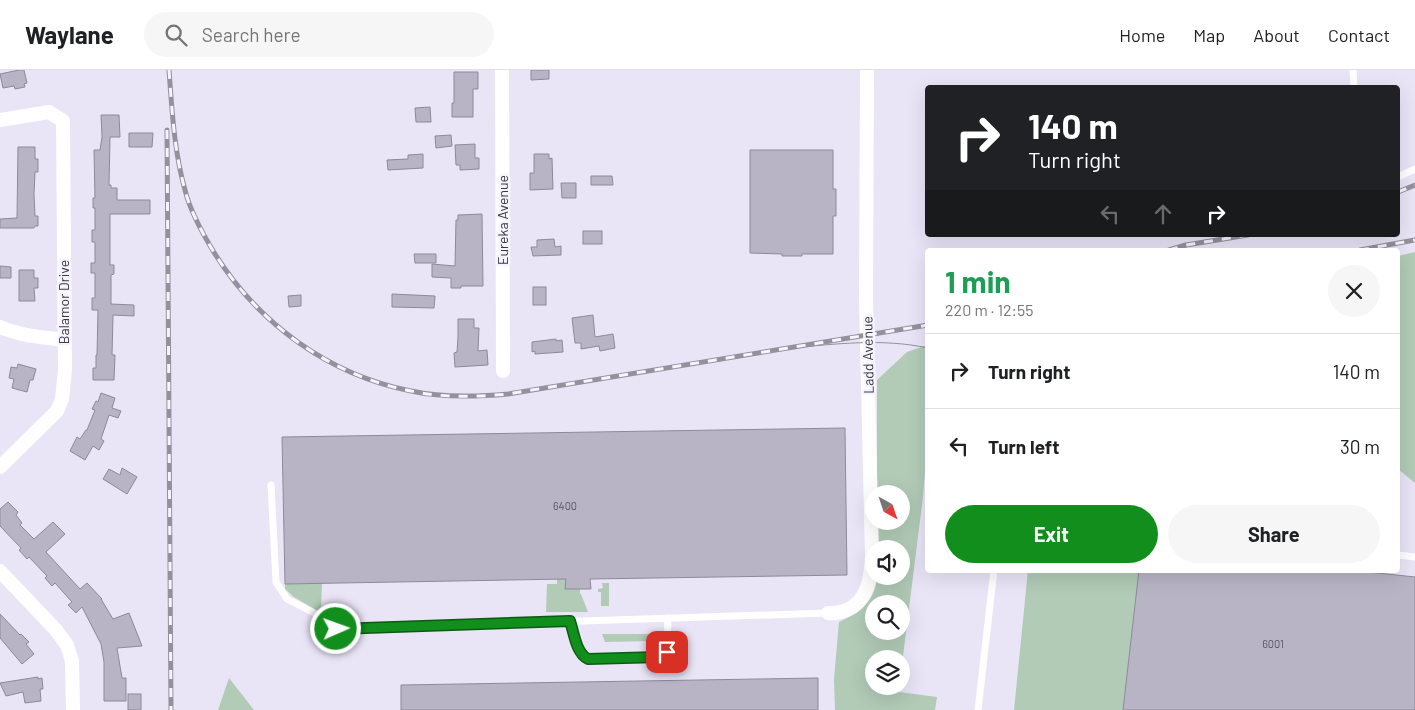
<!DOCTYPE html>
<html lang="en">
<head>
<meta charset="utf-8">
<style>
  body { margin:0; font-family:Barlow,sans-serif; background:#f6f6f6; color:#202124; height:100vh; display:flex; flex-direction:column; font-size:19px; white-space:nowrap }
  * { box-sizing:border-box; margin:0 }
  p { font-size:16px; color:#757577 }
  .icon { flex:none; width:28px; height:28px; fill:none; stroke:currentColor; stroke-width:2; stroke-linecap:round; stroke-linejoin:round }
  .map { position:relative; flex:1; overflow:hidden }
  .sheet { position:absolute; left:925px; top:178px; width:475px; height:325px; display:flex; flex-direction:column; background:#fff; border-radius:5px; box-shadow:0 5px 20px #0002 }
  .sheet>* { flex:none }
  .banner { position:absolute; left:925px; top:15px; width:475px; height:152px; border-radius:5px; box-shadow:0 5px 20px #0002; background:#202124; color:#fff; overflow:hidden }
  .needle { width:32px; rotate:140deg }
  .buttons { position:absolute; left:865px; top:415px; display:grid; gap:10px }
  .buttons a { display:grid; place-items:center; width:45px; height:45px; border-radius:50%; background:#fff; box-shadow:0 5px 20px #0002; font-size:25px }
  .pin { position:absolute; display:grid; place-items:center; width:42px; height:42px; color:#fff; margin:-21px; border-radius:10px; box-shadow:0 2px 8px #0006 }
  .me { position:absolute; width:55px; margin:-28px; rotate:88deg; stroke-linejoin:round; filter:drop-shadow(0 0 4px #0008) }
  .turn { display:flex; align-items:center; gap:18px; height:105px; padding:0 20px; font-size:22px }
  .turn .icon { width:65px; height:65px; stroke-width:2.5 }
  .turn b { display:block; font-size:35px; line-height:42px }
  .lanes { display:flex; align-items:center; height:48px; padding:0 20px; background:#0003; justify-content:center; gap:25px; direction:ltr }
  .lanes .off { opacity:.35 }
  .round { display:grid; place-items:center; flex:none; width:52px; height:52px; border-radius:26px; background:#f6f6f6 }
  .overview { display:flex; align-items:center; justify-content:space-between; height:85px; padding:0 20px }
  h1 { font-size:30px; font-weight:700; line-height:38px; color:#1e9e55 }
  .cta { display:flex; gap:10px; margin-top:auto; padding:10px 20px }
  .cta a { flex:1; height:58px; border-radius:30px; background:#118e1b; color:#fff; font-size:20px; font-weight:700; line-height:58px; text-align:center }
  .cta a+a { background:#f6f6f6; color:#202124 }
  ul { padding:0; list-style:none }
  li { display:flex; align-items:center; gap:15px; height:75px; padding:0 20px; border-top:1px solid #e0e0e0 }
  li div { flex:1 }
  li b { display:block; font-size:19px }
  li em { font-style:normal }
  header { display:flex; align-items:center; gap:30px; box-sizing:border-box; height:70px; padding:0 25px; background:#fff; border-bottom:1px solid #e0e0e0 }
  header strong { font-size:24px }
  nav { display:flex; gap:28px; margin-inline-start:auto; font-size:18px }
  .search { width:350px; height:45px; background:#f6f6f6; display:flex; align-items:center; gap:12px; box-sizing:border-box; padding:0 18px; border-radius:28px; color:#757577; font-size:19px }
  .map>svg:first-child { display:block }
  .green { fill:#b1cbb7; fill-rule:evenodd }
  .building { fill:#b8b4c5; stroke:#8d899a }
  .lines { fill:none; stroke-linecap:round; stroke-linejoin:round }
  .service { stroke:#fff; stroke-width:7 }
  .minor { stroke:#fff; stroke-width:14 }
  .tram { stroke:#94919d; stroke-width:1 }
  .rail-casing { stroke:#94919d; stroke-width:5 }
  .rail { stroke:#f6f4ff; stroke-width:3; stroke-dasharray:9; stroke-linecap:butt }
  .route-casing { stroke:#0b5c12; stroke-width:12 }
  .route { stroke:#118e1b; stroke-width:9 }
  .labels { text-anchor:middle; stroke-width:5; stroke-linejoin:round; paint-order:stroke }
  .number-label { font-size:11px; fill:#5a5760 }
  .street-label { font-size:14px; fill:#3a383f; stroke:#f6f4ff }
</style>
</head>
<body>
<header>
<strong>Waylane</strong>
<div class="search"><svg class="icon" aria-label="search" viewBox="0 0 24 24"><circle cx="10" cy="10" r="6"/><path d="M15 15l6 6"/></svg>Search here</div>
<nav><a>Home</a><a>Map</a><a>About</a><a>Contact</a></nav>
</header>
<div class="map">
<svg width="1415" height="640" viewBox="0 0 1415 640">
  <rect width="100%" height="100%" fill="#e9e5f7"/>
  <g class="green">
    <polygon points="1415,182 1415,413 1398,399 1398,186"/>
    <path d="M927 275 928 363 923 427 901 602V589H874V616H900L899 622 937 627 935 640H835L834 609 839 552C859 543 876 531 877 506H901V479H877V451H901V424H877V310L907 282ZM874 534H901V561H874Z"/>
    <polygon points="1028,500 1139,500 1123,640 1014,640"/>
    <polygon points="557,509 566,509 565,519 580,519 580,524 581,524 588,542 546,542 547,514 557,514"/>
    <polygon points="322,513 321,538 318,541 294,527 285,519 285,514"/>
    <polygon points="602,513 609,513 609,536 601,536 601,522 598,522 598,519 603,518"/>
    <polygon points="602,564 654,564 654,569 652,571 605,572"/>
    <polygon points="229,608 254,640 218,640"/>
  </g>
  <g class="building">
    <polygon points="19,0 24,0 27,13 24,14 25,17 15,19 14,16 3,18 0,4"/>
    <polygon points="531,0 549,0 549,9 531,10"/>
    <polygon points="454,2 478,2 478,19 473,19 473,47 452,47 452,33 454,33"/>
    <polygon points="430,37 431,52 416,52 415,38"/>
    <polygon points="101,45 119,45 120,67 110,67 109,115 111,115 111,118 117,118 117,130 150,130 150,144 110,144 110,195 114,195 114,204 111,205 111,234 134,235 134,246 113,245 112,285 115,285 114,310 93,310 93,298 96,298 96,285 97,285 98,240 92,240 92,228 95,228 95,203 91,203 91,193 95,193 95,172 92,172 92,160 95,160 95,138 93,138 93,128 95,128 94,80 100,80 102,67"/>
    <polygon points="129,63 153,63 152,77 129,77"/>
    <polygon points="451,65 452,76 436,78 435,66"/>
    <polygon points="475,74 475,88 479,88 479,99 460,100 460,95 456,95 455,75"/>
    <polygon points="18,77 35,77 35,89 38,89 38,102 35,102 34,124 35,146 38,146 38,156 35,156 34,158 0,158 0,149 17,148"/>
    <polygon points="750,80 833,80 833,119 836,119 836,146 833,146 833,184 802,184 802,186 782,186 782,184 750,183"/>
    <polygon points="423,84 423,98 388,100 387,90 408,89 408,85"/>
    <polygon points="534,84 549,84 549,89 552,88 553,119 530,120 530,103 534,103"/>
    <polygon points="591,106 612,106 613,115 591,115"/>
    <polygon points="561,113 576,113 576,128 562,128"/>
    <polygon points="482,144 483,216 461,216 461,218 451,218 451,208 432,207 432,194 455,196 456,150 458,150 458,145"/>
    <rect x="583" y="161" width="19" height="13"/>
    <polygon points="554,169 555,177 561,176 561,185 533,186 531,177 537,177 537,170"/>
    <polygon points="414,184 436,184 436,193 415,193"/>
    <polygon points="0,196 11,197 11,208 0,208"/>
    <polygon points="19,200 34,200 34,208 38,208 38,218 34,218 35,231 19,231"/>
    <rect x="533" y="217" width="13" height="18"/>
    <polygon points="392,224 435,226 434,238 392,237"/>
    <polygon points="301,225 301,236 289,237 288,226"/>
    <polygon points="593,245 595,267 613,264 615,278 600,281 599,276 581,279 581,273 575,273 572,248"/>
    <polygon points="458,249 474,249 474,258 479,258 478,281 487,280 488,295 455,297 454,283 457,282 458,267"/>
    <polygon points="556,269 556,271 562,270 563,282 535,284 535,281 532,282 532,272"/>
    <polygon points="18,294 36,299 33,310 30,310 27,322 12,318 14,309 9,308 11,297 17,298"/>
    <polygon points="101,323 115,328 112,338 121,341 118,348 109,345 101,369 104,371 99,380 93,376 85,390 70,381 77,367 80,369 86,360 87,360 95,340 92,339 96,331 98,332"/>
    <polygon points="845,358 847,505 590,509 591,519 565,519 566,509 285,514 282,367"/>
    <polygon points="122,398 137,407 127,424 103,409 109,399 120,405"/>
    <polygon points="8,432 18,442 16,445 22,453 20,455 34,469 53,452 65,464 46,482 80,519 87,513 102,529 101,529 113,549 129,543 142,576 117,578 122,608 126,608 126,631 104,631 104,592 101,574 82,537 76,543 68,535 72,532 55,513 52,516 45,508 47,506 29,487 27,489 19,480 21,478 0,456 0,439"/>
    <polygon points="1139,500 1350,500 1415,507 1415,640 1123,640"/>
    <polygon points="0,544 20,565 21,564 29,572 26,574 34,584 22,594 0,568"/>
    <polygon points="38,607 38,609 42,608 43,619 40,619 41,631 25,633 23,622 6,626 0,613"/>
    <polygon points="818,608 818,640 401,640 401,615"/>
    <rect x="128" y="624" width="13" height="16"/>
  </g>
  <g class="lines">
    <g class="service">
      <polyline points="1353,0 1354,18"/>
      <polyline points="1398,107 1415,99"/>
      <polyline points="271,415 276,512 287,529 318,545 336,559 828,543"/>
      <polyline points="1398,485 1415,487"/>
      <path d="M570 551C574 563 576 583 588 589L660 587 667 582 668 548"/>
      <polyline points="978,640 994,500"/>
    </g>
    <g class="minor">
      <polyline points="502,0 503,301"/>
      <polyline points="0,50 49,42 63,51 65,300 62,329 57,341 0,397"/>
      <path d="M0 257C20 266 43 267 64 270"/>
      <polyline points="0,501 56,560 67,575 72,591 73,640"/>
      <path d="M828 543C834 544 841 542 847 540 869 530 871 506 872 485L866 229 867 0"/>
    </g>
    <path class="tram" d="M791 278C836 274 882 268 928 278"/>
    <defs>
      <g id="rail">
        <path d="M169 0C172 40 174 81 185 120 190 141 204 166 215 184 259 254 329 305 411 321 443 328 475 327 508 324L928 255"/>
        <polyline points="167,60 171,640"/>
        <polyline points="1398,122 1415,115"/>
        <polyline points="1169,180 1186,175 1248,165"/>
        <polyline points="1360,180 1415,170"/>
      </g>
    </defs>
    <use href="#rail" class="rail-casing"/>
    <use href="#rail" class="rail"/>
  </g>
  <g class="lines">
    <defs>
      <path id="route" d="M336 559 570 551C574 563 576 583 588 589L660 587 667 582"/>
    </defs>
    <use href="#route" class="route-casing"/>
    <use href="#route" class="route"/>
  </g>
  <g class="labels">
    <g class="number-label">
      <text x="565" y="440">6400</text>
      <text x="1273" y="578">6001</text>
    </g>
    <g class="street-label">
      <text transform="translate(503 150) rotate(-90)" y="5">Eureka Avenue</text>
      <text transform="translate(64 232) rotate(-90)" y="5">Balamor Drive</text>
      <text transform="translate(868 285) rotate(-91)" y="5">Ladd Avenue</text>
    </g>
  </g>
</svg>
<div class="buttons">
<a><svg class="needle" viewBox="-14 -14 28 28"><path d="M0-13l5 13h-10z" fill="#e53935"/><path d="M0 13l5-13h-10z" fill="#757577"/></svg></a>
<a><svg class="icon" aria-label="sound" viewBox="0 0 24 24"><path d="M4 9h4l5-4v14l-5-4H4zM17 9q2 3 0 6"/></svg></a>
<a><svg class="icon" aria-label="search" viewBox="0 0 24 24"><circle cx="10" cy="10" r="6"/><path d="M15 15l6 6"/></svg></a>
<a><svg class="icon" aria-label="layers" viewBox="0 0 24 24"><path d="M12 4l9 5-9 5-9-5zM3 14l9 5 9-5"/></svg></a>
</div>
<div class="pin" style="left:667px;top:582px;background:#d93025"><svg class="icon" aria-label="arrive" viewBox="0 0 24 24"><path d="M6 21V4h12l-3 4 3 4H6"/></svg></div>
<svg class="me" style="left:336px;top:559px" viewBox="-20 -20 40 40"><circle r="17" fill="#118e1b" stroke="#fff" stroke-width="3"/><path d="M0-11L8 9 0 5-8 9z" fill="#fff"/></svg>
<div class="banner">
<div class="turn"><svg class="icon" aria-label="right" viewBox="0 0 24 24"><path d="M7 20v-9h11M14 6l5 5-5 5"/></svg><div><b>140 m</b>Turn right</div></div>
<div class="lanes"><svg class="icon off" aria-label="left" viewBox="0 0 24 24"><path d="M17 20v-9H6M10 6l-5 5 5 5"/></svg><svg class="icon off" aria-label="ahead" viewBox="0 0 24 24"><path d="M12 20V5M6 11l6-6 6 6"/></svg><svg class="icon" aria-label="right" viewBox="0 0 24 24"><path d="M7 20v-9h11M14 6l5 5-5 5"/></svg></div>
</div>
<section class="sheet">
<div class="overview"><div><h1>1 min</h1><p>220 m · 12:55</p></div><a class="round"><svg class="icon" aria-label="close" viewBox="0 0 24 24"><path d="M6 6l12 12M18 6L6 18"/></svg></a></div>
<ul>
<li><svg class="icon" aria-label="right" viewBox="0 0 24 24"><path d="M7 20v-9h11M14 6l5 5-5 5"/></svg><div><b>Turn right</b></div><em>140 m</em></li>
<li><svg class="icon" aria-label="left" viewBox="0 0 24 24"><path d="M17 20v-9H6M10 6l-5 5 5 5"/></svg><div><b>Turn left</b></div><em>30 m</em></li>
</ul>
<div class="cta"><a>Exit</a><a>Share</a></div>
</section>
</div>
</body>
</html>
